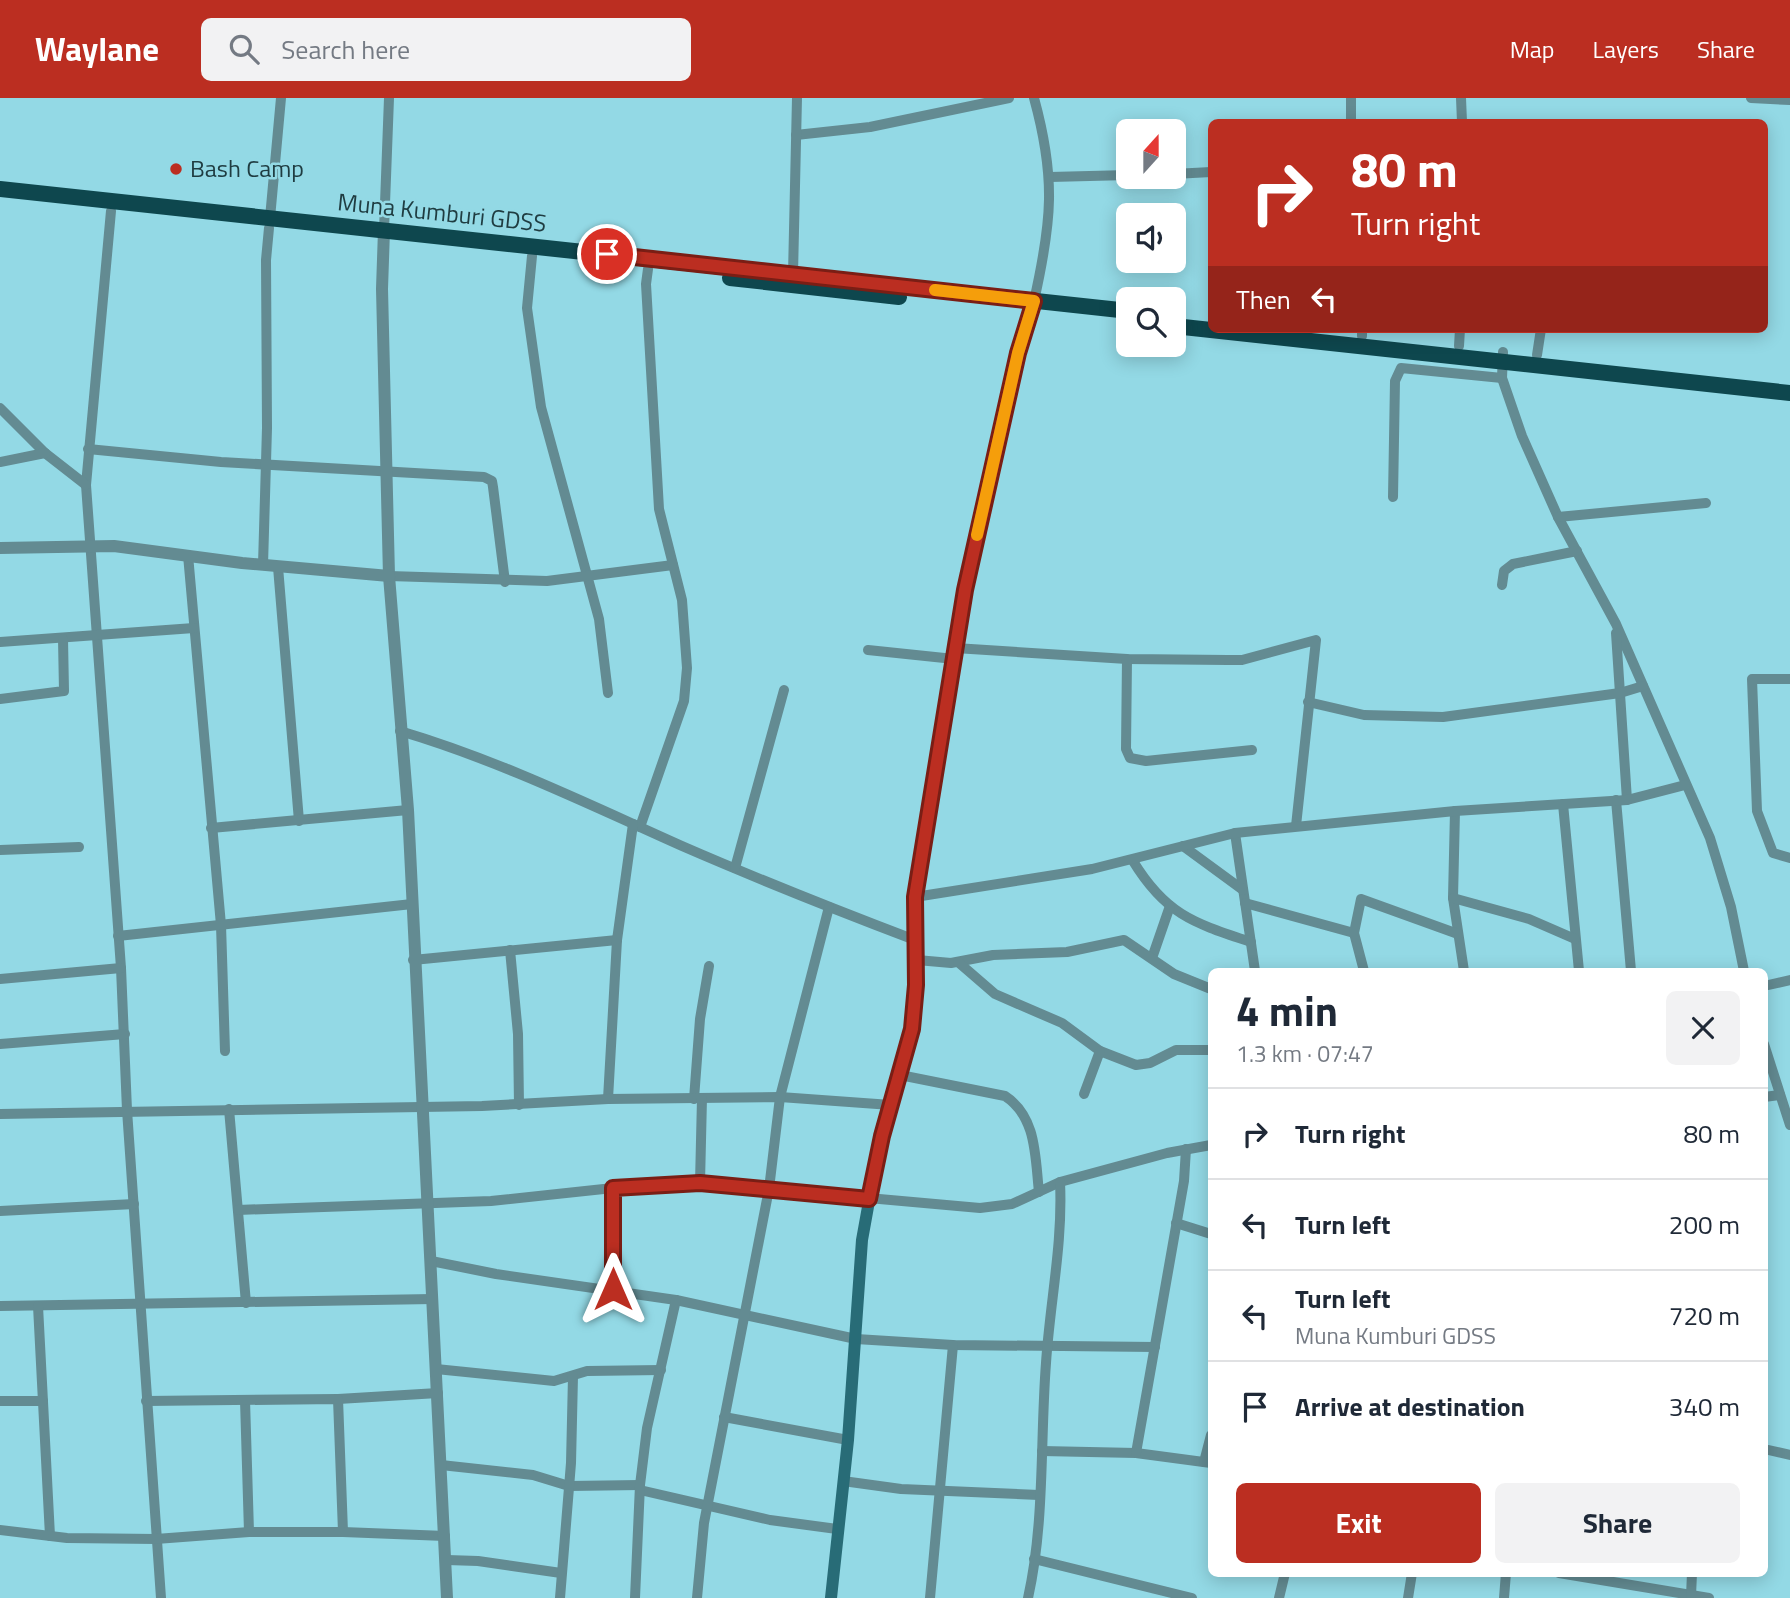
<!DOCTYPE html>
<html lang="en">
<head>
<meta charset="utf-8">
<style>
  body { margin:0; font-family:"Titillium Web",sans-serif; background:#f2f2f3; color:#1f2937; height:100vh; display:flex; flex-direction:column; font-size:26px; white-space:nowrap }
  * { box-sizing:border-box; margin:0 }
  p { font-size:23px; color:#747a83 }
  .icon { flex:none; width:38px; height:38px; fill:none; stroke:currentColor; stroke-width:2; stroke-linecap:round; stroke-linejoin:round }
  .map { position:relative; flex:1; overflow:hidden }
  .drawer { position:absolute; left:1208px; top:870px; width:560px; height:609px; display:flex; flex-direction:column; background:#fff; border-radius:10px; box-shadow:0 4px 18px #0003 }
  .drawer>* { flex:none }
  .top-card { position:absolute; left:1208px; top:21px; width:560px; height:214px; border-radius:10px; box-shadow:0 4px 18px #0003; background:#bb2e21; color:#fff; overflow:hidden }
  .needle { width:46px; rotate:21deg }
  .fabs { position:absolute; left:1116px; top:21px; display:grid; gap:14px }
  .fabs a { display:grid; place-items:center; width:70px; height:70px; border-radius:10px; background:#fff; box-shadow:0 4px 18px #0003; font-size:35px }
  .pin { position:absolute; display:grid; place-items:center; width:60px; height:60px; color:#fff; margin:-30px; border:4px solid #fff; border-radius:50%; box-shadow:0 2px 7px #0007 }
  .me { position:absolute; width:77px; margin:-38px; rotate:0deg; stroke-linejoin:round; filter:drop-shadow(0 0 5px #0008) }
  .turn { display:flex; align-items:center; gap:24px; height:147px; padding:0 28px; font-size:32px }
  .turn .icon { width:91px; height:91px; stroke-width:2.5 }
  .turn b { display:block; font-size:49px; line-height:60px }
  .then { display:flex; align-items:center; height:66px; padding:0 28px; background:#0003; gap:14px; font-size:26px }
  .round { display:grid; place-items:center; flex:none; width:74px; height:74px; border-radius:10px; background:#f2f2f3 }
  .headline { display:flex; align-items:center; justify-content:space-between; height:119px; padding:0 28px }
  h1 { font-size:42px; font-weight:700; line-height:52px }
  .cta { display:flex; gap:14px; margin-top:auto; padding:14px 28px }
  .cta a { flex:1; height:80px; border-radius:10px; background:#bb2e21; color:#fff; font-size:28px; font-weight:700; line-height:80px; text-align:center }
  .cta a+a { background:#f2f2f3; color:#1f2937 }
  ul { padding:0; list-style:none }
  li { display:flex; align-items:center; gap:21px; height:91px; padding:0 28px; border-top:2px solid #e0e1e3 }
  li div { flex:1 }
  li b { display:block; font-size:26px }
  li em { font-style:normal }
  header { display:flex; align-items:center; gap:42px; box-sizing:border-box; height:98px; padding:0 35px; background:#bb2e21; color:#fff }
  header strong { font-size:33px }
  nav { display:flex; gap:38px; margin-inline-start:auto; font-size:24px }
  .search { width:490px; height:63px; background:#f2f2f3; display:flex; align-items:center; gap:18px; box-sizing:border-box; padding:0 24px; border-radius:10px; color:#747a83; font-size:26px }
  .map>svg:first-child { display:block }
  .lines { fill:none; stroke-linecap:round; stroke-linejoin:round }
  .minor { stroke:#638b92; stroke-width:10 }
  .tertiary { stroke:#638b92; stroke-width:12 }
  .secondary { stroke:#286c77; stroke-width:12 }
  .trunk { stroke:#0e474e; stroke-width:16 }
  .route-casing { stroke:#7a1e15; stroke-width:18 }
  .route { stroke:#bb2e21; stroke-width:12 }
  .slow { stroke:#f59e0b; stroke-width:12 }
  .poi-dot { fill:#bb2e21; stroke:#93d9e5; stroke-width:2.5 }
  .labels { text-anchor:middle; stroke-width:5; stroke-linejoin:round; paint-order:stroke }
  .poi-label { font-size:24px; fill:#1f3c41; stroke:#93d9e5; text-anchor:start }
  .street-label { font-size:24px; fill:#1f3c41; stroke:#93d9e5 }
</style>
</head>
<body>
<header>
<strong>Waylane</strong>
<div class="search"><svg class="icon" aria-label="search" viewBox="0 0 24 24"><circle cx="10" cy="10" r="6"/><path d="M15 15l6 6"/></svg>Search here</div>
<nav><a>Map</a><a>Layers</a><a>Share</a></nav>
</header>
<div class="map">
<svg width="1790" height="1500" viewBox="0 0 1790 1500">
  <rect width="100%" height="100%" fill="#93d9e5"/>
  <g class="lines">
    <g class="minor">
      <polyline points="1351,0 1351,24"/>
      <polyline points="1461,0 1462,24"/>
      <polyline points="1751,0 1790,2"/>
      <polyline points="796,37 870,29 1009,0"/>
      <polyline points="1174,76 1211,74"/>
      <polyline points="1050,79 1129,77"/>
      <polyline points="111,113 86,387 121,870 127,1012 161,1500"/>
      <polyline points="270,120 281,0"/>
      <polyline points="384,132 389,0"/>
      <polyline points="532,158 527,210 541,309 599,521 608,595"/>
      <polyline points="793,176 797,0"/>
      <path d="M1034 203C1052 123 1056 80 1034 0"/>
      <polyline points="1362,231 1362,238"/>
      <polyline points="1459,248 1460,231"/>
      <polyline points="1503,254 1502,280 1522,338 1558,419 1616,526 1710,740 1731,809 1744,873"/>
      <polyline points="1537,257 1541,231"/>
      <polyline points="0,310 45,355 86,387"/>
      <polyline points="88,351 221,364 484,379 492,383 493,389 505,484"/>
      <polyline points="0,364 45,355"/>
      <polyline points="1393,399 1395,283 1401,270 1502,280"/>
      <polyline points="1558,419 1706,405"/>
      <polyline points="188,457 221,827 225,953"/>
      <polyline points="263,467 267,330 266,162 269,130"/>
      <polyline points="278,469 299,723"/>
      <polyline points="389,478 547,483 673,467"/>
      <polyline points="1502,487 1504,473 1513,466 1577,453"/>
      <polyline points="1616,535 1627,702"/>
      <polyline points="0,544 194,530"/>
      <polyline points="955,550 1127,561 1228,562 1242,562 1316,542 1296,728"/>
      <polyline points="868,552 954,561"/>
      <polyline points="1127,561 1126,651 1130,660 1146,663 1252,652"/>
      <polyline points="1790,581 1752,581 1757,713 1773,755 1790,760"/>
      <polyline points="0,601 64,593 63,541"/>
      <polyline points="1308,604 1364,617 1443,619 1620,595 1643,588"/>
      <path d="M400 633C498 662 588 706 682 748 758 781 836 812 915 842"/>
      <polyline points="1616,702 1631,873"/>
      <polyline points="1563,706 1579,873"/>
      <polyline points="1455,713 1453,800 1464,873"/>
      <polyline points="640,729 684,603 687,570 682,502 659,411 646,186 648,171"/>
      <polyline points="211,730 408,712"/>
      <polyline points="1235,735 1255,873"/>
      <polyline points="1183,748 1243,792"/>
      <polyline points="0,752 79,749"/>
      <path d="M1133 763C1166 817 1194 825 1251 844"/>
      <polyline points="735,770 784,592"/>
      <polyline points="915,799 1092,771 1235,735 1455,713 1627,702 1685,687"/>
      <polyline points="1453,800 1529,821 1575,841"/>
      <polyline points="1245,805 1354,835"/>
      <polyline points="118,838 412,806"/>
      <polyline points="510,852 518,936 519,1007"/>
      <polyline points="1152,860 1170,808"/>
      <polyline points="413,862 617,842"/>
      <polyline points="917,862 951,865 993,857 1067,854 1124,842 1174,876 1211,891"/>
      <polyline points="958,864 995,896 1062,925 1100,953 1136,967 1150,965 1176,952 1211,952"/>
      <polyline points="1364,873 1354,835 1361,801 1458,836"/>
      <polyline points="0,881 121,870"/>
      <polyline points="1764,888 1790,882"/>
      <polyline points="0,946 125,936"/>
      <polyline points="1764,946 1790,1027"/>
      <path d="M900 977 1005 998C1037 1019 1035 1059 1039 1094"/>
      <polyline points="1084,996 1100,953"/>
      <polyline points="1764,999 1780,997"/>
      <polyline points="608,1001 617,842 633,726"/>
      <polyline points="694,1001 700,921 709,868"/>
      <polyline points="229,1011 246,1205"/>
      <polyline points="0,1016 482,1008 608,1001 780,999 891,1007"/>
      <polyline points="700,1085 702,1000"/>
      <polyline points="238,1112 491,1103 613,1090 700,1085 980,1110 1012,1106 1060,1084 1167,1055 1211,1047"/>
      <polyline points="0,1113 134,1106"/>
      <polyline points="1176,1125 1211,1136"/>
      <polyline points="431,1163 496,1176 676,1202 856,1241 953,1247 1155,1249"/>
      <polyline points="613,1191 613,1090"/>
      <polyline points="0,1208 433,1201"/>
      <polyline points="38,1208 50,1438"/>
      <polyline points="436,1271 554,1283 587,1273 661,1272"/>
      <polyline points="338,1301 438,1295"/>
      <polyline points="245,1302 249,1434"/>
      <polyline points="0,1303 43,1303"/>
      <polyline points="146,1303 338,1301 343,1434"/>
      <polyline points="724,1319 848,1342"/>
      <polyline points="1764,1351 1790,1357"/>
      <polyline points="1042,1353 1136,1355 1211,1365"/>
      <polyline points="1136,1355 1184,1083 1186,1051"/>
      <polyline points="1204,1364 1211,1337"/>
      <polyline points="441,1367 533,1377 569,1388 640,1387"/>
      <polyline points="843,1383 901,1391 1039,1397"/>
      <polyline points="640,1392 770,1422 837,1431"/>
      <polyline points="0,1432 67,1440 156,1441 249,1434 343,1434 445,1438"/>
      <polyline points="1034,1461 1192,1500"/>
      <polyline points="447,1462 478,1463 561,1475"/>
      <polyline points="1559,1475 1709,1500"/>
      <polyline points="1691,1498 1692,1475"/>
      <polyline points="560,1500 571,1365 573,1278"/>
      <polyline points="635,1500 640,1387 647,1330 676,1202"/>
      <polyline points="697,1500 704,1425 769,1091 780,999 829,809"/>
      <polyline points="930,1500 953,1247"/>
      <path d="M1028 1500C1045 1424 1040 1343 1046 1265 1050 1204 1063 1145 1060 1084"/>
      <polyline points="1279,1500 1285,1475"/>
      <polyline points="1408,1500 1412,1475"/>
      <polyline points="1504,1500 1506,1475"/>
    </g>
    <g class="tertiary">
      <polyline points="384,132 382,191 389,478 408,712 447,1500"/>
      <polyline points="0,450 114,448 242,465 389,478"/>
    </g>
    <polyline class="secondary" points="831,1500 848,1342 862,1142 877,1059 912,931 917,887 918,781 965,492 1018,255 1034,203"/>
    <g class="trunk">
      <polyline points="0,91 1129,213"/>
      <polyline points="730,180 899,199"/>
      <polyline points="1174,228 1790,295"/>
    </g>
  </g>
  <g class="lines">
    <defs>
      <polyline id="route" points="607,156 1034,203 1018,255 965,492 915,799 916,887 912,931 882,1038 869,1101 700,1085 613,1090 613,1191"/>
    </defs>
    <use href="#route" class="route-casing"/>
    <use href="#route" class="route"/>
    <polyline class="slow" points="935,192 1034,203 1018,255 977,437"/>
  </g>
  <circle class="poi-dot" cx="176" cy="71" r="7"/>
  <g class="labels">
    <g class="poi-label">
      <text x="190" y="79">Bash Camp</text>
    </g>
    <g class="street-label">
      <text transform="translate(442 115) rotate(6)" y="8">Muna Kumburi GDSS</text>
    </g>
  </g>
</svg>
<div class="fabs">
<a><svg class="needle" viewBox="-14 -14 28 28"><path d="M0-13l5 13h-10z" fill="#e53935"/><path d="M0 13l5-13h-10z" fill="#747a83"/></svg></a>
<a><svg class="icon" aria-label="sound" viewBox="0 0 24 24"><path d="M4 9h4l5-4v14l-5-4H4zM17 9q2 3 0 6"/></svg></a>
<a><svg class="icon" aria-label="search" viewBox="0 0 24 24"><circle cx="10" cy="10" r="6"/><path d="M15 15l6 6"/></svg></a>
</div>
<div class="pin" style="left:607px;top:156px;background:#d93025"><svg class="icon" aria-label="arrive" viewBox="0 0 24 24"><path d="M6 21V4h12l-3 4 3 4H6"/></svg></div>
<svg class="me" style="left:613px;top:1191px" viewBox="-20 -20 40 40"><path d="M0-17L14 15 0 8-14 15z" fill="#bb2e21" stroke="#fff" stroke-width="4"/></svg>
<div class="top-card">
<div class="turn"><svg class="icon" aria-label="right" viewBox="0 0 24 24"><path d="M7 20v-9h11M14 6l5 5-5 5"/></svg><div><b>80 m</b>Turn right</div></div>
<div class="then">Then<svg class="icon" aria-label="left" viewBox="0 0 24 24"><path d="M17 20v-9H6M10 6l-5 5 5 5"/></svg></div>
</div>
<section class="drawer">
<div class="headline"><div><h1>4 min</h1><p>1.3 km · 07:47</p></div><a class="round"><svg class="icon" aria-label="close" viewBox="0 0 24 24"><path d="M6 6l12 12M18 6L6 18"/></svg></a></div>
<ul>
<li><svg class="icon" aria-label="right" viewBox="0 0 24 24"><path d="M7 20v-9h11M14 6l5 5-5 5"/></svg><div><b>Turn right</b></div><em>80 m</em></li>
<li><svg class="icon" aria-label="left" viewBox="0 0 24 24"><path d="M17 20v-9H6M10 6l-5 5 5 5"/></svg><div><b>Turn left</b></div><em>200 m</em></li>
<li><svg class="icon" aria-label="left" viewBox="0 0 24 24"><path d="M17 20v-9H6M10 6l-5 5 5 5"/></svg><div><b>Turn left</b><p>Muna Kumburi GDSS</p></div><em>720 m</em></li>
<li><svg class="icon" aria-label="arrive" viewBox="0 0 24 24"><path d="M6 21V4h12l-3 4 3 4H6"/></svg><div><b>Arrive at destination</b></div><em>340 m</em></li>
</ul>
<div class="cta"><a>Exit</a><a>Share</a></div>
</section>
</div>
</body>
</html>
